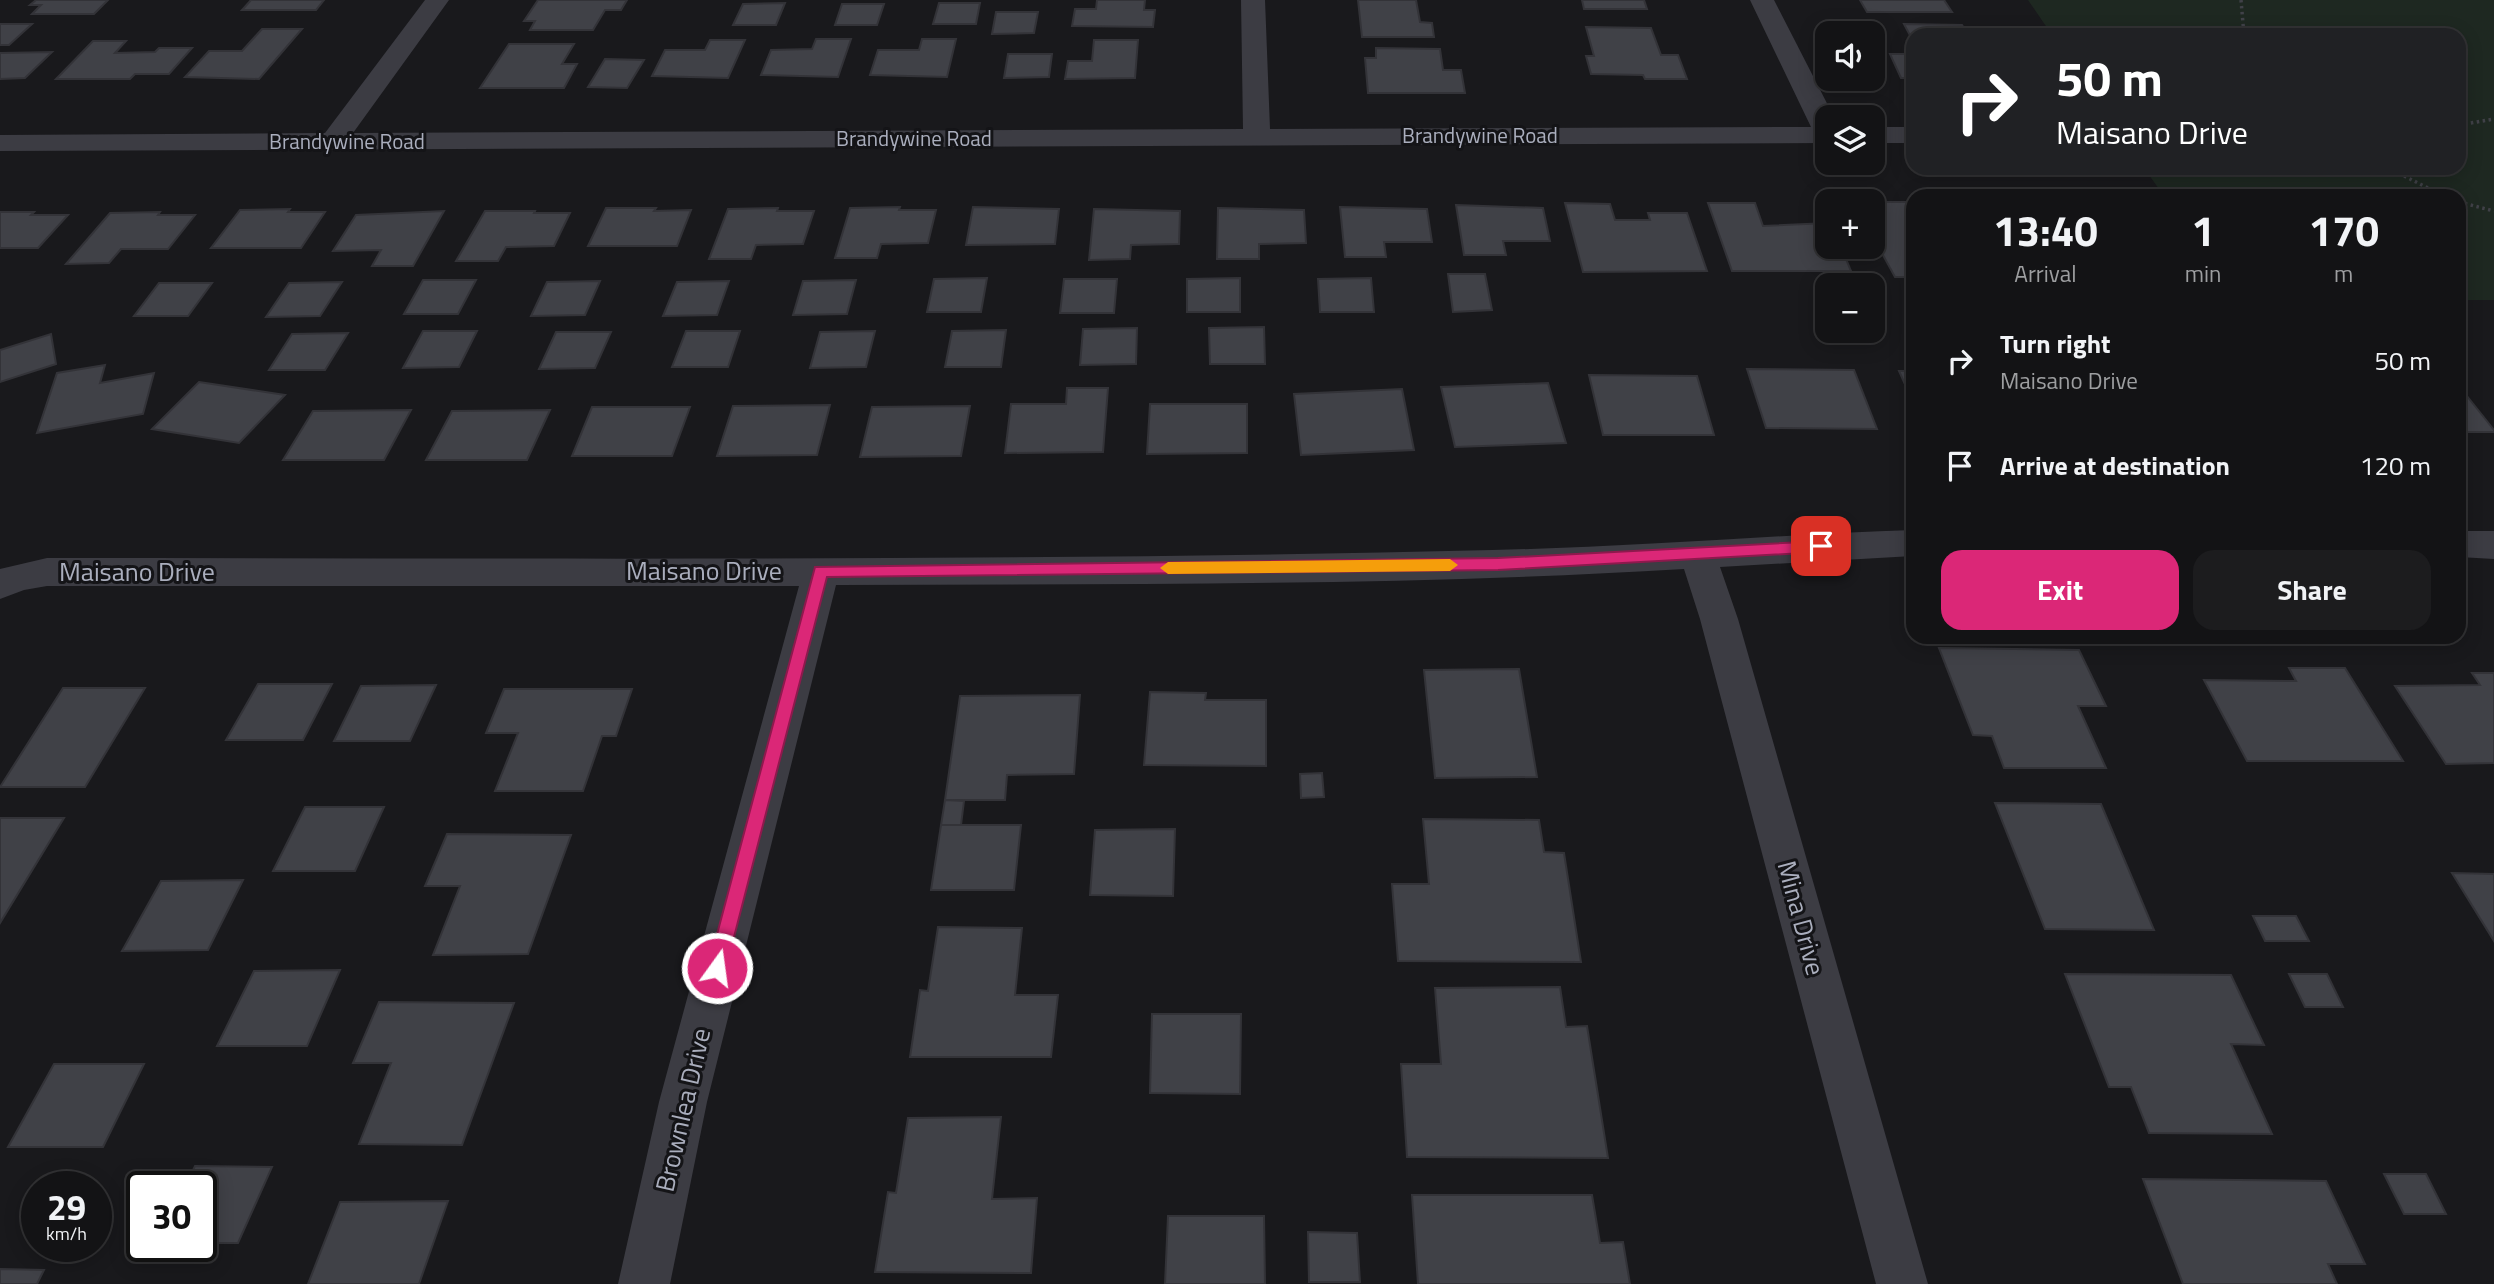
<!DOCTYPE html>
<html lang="en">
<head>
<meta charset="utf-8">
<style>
  body { margin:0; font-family:"Titillium Web",sans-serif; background:#1c1c1e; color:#f1f3f6; height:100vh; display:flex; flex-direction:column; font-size:26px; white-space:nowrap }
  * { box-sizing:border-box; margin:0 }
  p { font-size:23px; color:#9d9ea0 }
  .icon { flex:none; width:38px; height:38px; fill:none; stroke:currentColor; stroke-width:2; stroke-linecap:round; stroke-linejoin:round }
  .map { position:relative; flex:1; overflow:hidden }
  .panel { position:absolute; left:1906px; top:189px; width:560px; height:455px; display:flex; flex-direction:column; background:#131315; border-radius:21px; box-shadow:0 4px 18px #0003,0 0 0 2px #323234 }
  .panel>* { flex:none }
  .top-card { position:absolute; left:1906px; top:28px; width:560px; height:147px; border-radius:21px; box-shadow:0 4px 18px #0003,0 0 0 2px #323234; background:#202124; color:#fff; overflow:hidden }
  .fabs { position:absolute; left:1815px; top:21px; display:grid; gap:14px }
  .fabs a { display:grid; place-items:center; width:70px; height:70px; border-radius:14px; background:#131315; box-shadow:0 4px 18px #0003,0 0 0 2px #323234; font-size:35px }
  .speed { position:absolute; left:21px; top:1171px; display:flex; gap:14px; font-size:35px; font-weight:700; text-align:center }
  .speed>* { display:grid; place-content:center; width:91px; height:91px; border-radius:50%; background:#131315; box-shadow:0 4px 18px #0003,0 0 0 2px #323234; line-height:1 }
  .speed small { font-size:18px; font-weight:400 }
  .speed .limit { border:4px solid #111; border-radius:10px; background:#fff; color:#111 }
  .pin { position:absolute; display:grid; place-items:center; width:60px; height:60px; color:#fff; margin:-30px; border-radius:14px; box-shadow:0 4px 10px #0006 }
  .me { position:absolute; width:77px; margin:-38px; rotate:14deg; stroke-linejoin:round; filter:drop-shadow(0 0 5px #0008) }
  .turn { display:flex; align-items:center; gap:24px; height:147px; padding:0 35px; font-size:32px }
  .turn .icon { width:91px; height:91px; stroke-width:2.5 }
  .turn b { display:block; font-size:49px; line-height:60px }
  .eta { display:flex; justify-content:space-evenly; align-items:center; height:119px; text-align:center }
  .eta b { font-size:42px; font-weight:700; line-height:49px }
  .action { display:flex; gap:14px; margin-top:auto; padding:14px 35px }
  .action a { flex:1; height:80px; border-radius:21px; background:#db2777; color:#fff; font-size:28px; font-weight:700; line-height:80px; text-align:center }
  .action a+a { background:#1c1c1e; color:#f1f3f6 }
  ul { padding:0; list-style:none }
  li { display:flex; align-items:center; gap:21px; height:105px; padding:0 35px }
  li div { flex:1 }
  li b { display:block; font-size:26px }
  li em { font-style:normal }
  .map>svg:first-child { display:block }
  .green { fill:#1e2821 }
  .building { fill:#404147; stroke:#333338; stroke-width:2 }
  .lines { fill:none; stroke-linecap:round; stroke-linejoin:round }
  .path { stroke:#404148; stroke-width:3.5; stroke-dasharray:2.5 3.5; stroke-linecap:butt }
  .minor { fill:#3c3c43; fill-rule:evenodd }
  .route { fill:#db2777; stroke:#8e194d; stroke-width:2 }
  .slow { fill:#f59e0b }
  .labels { text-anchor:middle; stroke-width:6; stroke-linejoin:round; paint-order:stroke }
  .far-street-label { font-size:21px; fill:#aaaebd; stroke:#141417 }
  .street-label { font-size:26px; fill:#aaaebd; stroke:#141417 }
</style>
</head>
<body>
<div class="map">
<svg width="2494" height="1284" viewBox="0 0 2494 1284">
  <rect width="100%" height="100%" fill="#19191c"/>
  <polygon class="green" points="2028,0 2494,0 2494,300 2459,300 2459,196 2164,196 2144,168 2459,168 2459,35 2052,35"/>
  <g class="building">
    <polygon points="36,0 108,0 94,14 32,14 41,5 30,5"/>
    <polygon points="251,0 324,0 316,10 242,10"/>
    <polygon points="538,0 627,0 621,10 605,10 593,30 530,30 535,21 524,21"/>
    <polygon points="1097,0 1145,0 1144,10 1155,10 1153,27 1072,26 1075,9 1096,9"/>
    <polygon points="1358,0 1416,0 1420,22 1432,23 1434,37 1362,37"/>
    <polygon points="1582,0 1644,0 1647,9 1584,9"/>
    <polygon points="1860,0 1944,0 1952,12 1867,12"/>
    <polygon points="785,3 776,25 733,25 743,4"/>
    <polygon points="939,3 980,3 976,24 933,24"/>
    <polygon points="842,4 884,4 877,25 835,25"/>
    <polygon points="996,12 1038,12 1034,33 992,34"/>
    <polygon points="0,24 32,24 9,45 0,45"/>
    <polygon points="1904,24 1962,25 1968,35 1913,35 1913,41"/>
    <polygon points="1586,27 1651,28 1661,55 1678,55 1687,79 1645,79 1643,75 1591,74 1586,56 1594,56"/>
    <polygon points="262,29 302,29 259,79 185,77 209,51 242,51"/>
    <polygon points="816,39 851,39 838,77 761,75 771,50 812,49"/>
    <polygon points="922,39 956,39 947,77 870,75 878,50 919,50"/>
    <polygon points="710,40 745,40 728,78 652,76 665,50 705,50"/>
    <polygon points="1094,40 1138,40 1135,78 1065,79 1068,61 1092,61"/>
    <polygon points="93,41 126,41 115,53 155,52 159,48 192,48 169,74 135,74 130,79 56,79"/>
    <polygon points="509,44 574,44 562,64 577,64 564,88 480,88"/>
    <polygon points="1376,48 1440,49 1443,70 1461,70 1465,93 1368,93 1365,58 1376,58"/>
    <polygon points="52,52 25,78 0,79 0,53"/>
    <polygon points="1008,54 1052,54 1049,77 1004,78"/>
    <polygon points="1890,54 1913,54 1913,78 1901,78"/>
    <polygon points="605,59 644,60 627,88 588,87"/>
    <polygon points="1872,202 1909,202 1913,204 1913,277 1895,277 1872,235"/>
    <polygon points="1565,203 1610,204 1615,220 1650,220 1648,213 1687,213 1707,271 1583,272"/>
    <polygon points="1708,203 1755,203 1763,226 1827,223 1827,247 1841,247 1851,271 1732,271"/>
    <polygon points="1456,205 1543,208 1550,241 1503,241 1506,255 1464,255"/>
    <polygon points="900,207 899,210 936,210 928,243 881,244 877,258 835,258 850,208"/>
    <polygon points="973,207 1059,209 1055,244 966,245"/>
    <polygon points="1340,207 1427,209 1432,242 1384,242 1386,257 1345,257"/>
    <polygon points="606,208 656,208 654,211 691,210 677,246 588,246"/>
    <polygon points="778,208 777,211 814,211 803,244 756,245 751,259 709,259 728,209"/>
    <polygon points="1218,208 1304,210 1306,243 1259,244 1259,259 1217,259"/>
    <polygon points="290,209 288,212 325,212 301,248 211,248 240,210"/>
    <polygon points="1094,209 1180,211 1179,244 1131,245 1130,259 1089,260"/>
    <polygon points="444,211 413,266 372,266 381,250 333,251 356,215"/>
    <polygon points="485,211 535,211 534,213 570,213 554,246 506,247 498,261 456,261"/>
    <polygon points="0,212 34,212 31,215 68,215 38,248 0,248"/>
    <polygon points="160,212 158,215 195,215 168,249 121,249 109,263 66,264 110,213"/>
    <polygon points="1448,274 1485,274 1492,310 1453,312"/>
    <polygon points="987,278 981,312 927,312 934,279"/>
    <polygon points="1240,278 1240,312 1187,312 1187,279"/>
    <polygon points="1371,278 1374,312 1320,312 1318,279"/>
    <polygon points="1064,279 1117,279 1114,313 1060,313"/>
    <polygon points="423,280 476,280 458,314 404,314"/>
    <polygon points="856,280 847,314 793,315 803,281"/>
    <polygon points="600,281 585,315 531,316 547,282"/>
    <polygon points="729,281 717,315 663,316 677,282"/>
    <polygon points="342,282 320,316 266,317 289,283"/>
    <polygon points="159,283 212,283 188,316 134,316"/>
    <polygon points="1264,327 1265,364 1210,364 1209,328"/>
    <polygon points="1137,328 1136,364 1080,365 1083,329"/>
    <polygon points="1006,330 1001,367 945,367 952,331"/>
    <polygon points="423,331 477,331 459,367 403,368"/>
    <polygon points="686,331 740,331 728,367 672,367"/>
    <polygon points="875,331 866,367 810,368 820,332"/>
    <polygon points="556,332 611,332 595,368 539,369"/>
    <polygon points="348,333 325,370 269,370 292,334"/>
    <polygon points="51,334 56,364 0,382 0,350"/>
    <polygon points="105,365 100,383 154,373 143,414 37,433 57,373"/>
    <polygon points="1747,369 1854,370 1877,429 1766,428"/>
    <polygon points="1899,371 1913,371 1913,402"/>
    <polygon points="1589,375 1697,376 1714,435 1603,435"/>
    <polygon points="199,382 285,395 239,443 152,429"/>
    <polygon points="1548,383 1566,443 1455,447 1441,387"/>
    <polygon points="2459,386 2494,430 2494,432 2459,432"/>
    <polygon points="1067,388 1108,388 1103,452 1005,453 1011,404 1066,404"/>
    <polygon points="1402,389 1414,450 1301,455 1294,394"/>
    <polygon points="1150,404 1247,404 1247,453 1147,454"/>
    <polygon points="830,405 817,455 717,456 733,406"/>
    <polygon points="970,406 961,456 860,457 872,407"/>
    <polygon points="592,407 690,407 672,456 572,456"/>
    <polygon points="411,410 384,460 283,460 313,411"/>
    <polygon points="550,410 527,460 426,460 452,411"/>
    <polygon points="1939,648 2079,650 2106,706 2078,706 2106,768 2004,768 1992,736 1973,735"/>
    <polygon points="2289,668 2345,668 2403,761 2247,761 2204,680 2296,681"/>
    <polygon points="1519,669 1537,777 1435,778 1424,670"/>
    <polygon points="2472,673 2494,673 2494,763 2446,764 2395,686 2480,685"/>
    <polygon points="258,684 332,684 303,740 226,740"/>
    <polygon points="436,685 410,741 334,741 361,686"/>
    <polygon points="63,688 145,688 85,787 0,787"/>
    <polygon points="504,689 632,689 616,736 602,736 583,791 495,791 518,733 486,733"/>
    <polygon points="1150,692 1206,693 1205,700 1266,700 1266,766 1144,765"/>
    <polygon points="1080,695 1074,774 1007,775 1005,800 945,800 960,696"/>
    <polygon points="1322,773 1324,797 1301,798 1300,774"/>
    <polygon points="945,800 964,801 961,825 941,825"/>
    <polygon points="1995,803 2101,804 2154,930 2045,929"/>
    <polygon points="305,807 384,807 355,871 273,871"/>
    <polygon points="0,818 64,818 0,923"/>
    <polygon points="1423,819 1539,820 1544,852 1564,853 1581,962 1398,961 1392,884 1429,884"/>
    <polygon points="941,825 1021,825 1014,890 931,890"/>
    <polygon points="1175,829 1173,896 1090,895 1095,830"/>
    <polygon points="447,834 571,835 528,954 433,955 460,886 425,886"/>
    <polygon points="2452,873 2494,874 2494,941"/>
    <polygon points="243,880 208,950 122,951 161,881"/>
    <polygon points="2253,916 2296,916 2309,941 2265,941"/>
    <polygon points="938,927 1022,928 1015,995 1058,995 1051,1057 910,1057 920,990 928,991"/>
    <polygon points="340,970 307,1046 217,1046 254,971"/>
    <polygon points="2065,974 2231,975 2264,1045 2231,1044 2272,1134 2149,1133 2131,1087 2109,1087"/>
    <polygon points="2289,974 2327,974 2343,1007 2305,1007"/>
    <polygon points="1560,987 1566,1027 1587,1026 1608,1158 1407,1157 1401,1064 1441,1064 1435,988"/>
    <polygon points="379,1002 514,1003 462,1145 359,1144 391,1063 353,1063"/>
    <polygon points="1152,1014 1241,1014 1240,1094 1150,1093"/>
    <polygon points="54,1064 144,1064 103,1147 8,1147"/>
    <polygon points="1001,1117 992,1199 1037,1198 1031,1273 875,1272 888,1192 896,1193 908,1118"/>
    <polygon points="195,1166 272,1167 238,1243 201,1243 201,1186 185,1186"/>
    <polygon points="2384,1174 2426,1174 2446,1214 2404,1214"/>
    <polygon points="2143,1179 2326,1181 2365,1264 2328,1264 2337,1284 2183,1284"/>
    <polygon points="1412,1195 1592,1195 1600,1243 1623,1242 1630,1284 1418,1284"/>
    <polygon points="448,1201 419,1284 308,1284 340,1202"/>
    <polygon points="1168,1216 1264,1216 1265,1284 1165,1284"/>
    <polygon points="1308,1232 1357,1233 1360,1282 1309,1282"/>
    <polygon points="0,1269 44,1270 37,1284 0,1284"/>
  </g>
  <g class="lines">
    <g class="path">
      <polyline points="2241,0 2244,35"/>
      <polyline points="2459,125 2494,119"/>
      <polyline points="2388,168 2444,196"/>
      <polyline points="2459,202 2494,211"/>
    </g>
    <g class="minor">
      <polygon points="425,0 449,0 353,133 1243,129 1241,0 1265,0 1270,129 1811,127 1750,0 1774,0 1834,117 1827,117 1827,143 0,151 0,135 325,133"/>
      <rect x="1872" y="127" width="41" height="16"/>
      <path d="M1913 530V556L1720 567 1738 619 1928 1284H1876L1700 619 1684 569C1402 586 1118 584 836 585L707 1102 670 1284H618L659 1102 799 586H47L24 590 0 599V569L47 558C529 558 1010 562 1492 550 1633 547 1772 535 1913 530Z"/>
      <polygon points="2459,531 2494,531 2494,559 2459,557"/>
    </g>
  </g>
  <polygon class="route" points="1821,541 1829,546 1821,552 1498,570 827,577 726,968 724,975 717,977 710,975 708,968 815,567 1498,558"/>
  <polygon class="slow" points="1450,559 1458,565 1450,571 1168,574 1160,568 1168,562"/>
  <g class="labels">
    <g class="far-street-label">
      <text x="1480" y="143">Brandywine Road</text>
      <text x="914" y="146">Brandywine Road</text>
      <text x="347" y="149">Brandywine Road</text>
    </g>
    <g class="street-label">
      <text x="704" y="580">Maisano Drive</text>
      <text x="137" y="581">Maisano Drive</text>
      <text transform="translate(1801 918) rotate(75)" y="9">Mina Drive</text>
      <text transform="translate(683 1110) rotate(-77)" y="9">Brownlea Drive</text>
    </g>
  </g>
</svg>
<div class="fabs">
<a><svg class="icon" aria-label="sound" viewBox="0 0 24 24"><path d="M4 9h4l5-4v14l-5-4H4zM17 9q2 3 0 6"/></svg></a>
<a><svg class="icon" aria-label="layers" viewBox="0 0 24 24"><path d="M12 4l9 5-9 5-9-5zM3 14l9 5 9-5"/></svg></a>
<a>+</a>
<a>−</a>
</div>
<div class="speed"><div>29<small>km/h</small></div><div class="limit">30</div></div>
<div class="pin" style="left:1821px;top:546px;background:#d93025"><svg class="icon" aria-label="arrive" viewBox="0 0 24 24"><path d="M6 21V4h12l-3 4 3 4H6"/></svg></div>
<svg class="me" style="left:717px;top:968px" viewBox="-20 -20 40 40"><circle r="17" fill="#db2777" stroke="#fff" stroke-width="3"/><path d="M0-11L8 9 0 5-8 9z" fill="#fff"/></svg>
<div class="top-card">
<div class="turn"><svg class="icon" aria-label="right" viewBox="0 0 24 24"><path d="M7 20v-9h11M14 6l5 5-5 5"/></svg><div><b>50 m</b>Maisano Drive</div></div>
</div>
<section class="panel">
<div class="eta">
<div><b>13:40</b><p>Arrival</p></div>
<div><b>1</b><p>min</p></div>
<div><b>170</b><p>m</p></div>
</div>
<ul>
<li><svg class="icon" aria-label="right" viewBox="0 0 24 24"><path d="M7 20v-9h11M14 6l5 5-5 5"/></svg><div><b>Turn right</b><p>Maisano Drive</p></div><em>50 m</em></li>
<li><svg class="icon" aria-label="arrive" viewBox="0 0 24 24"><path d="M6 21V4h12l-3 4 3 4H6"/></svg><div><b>Arrive at destination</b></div><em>120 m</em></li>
</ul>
<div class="action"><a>Exit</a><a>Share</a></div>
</section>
</div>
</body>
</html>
